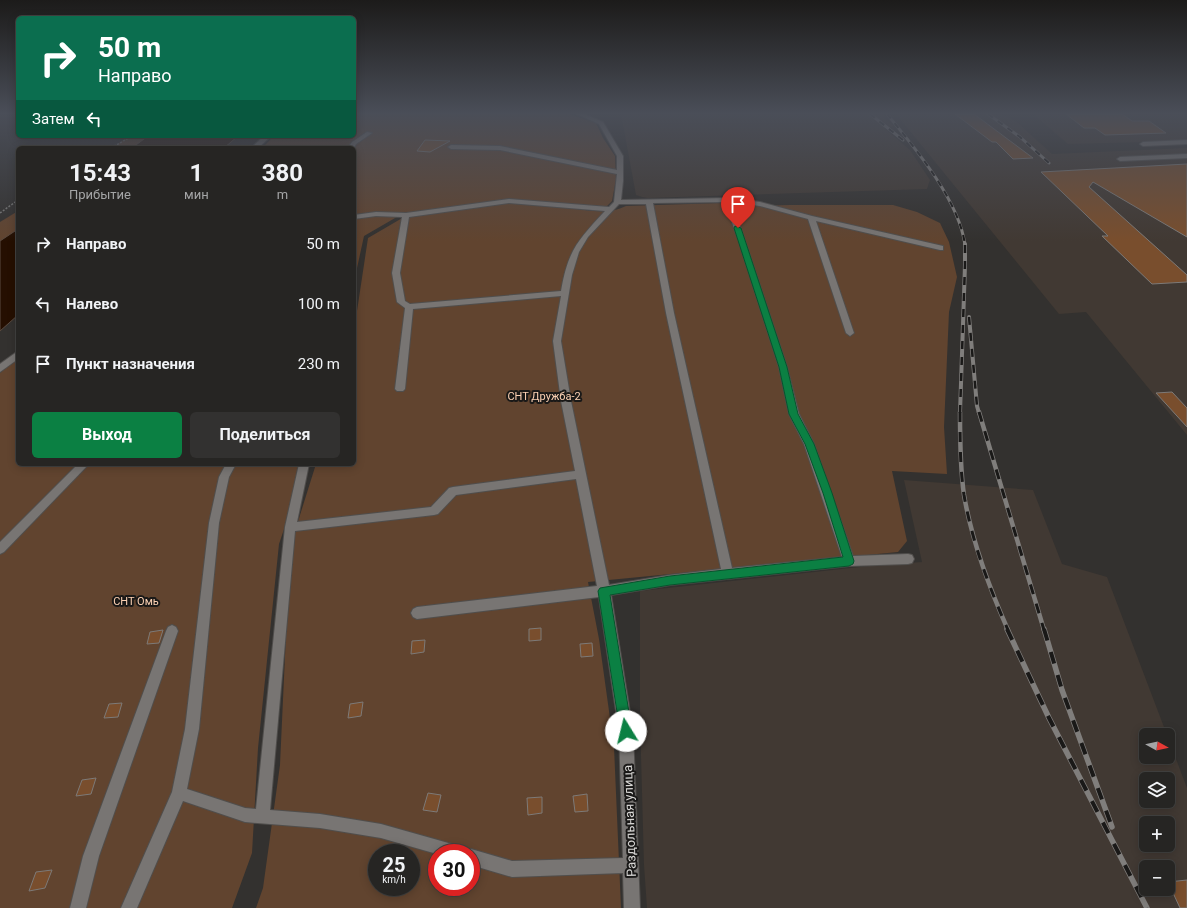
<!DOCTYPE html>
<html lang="ru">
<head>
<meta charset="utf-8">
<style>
  body { margin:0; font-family:Roboto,sans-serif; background:#323130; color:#f1f3f6; height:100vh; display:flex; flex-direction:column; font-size:15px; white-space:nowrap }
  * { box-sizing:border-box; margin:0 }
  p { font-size:13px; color:#a4a5a6 }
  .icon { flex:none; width:22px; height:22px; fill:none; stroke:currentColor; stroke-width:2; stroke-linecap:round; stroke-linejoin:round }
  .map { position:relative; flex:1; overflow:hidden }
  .sheet { position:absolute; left:16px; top:146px; width:340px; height:320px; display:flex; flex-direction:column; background:#262523; border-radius:6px; box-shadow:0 2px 10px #0003,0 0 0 1px #424241 }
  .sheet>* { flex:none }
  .banner { position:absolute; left:16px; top:16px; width:340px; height:122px; border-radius:6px; box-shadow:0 2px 10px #0003,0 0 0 1px #424241; background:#0b6e4f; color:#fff; overflow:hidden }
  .needle { width:26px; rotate:98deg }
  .fabs { position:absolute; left:1139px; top:728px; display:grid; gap:8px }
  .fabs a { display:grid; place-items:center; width:36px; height:36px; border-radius:6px; background:#262523; box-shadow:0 2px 10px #0003,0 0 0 1px #424241; font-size:20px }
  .speed { position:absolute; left:368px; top:844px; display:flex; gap:8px; font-size:20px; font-weight:700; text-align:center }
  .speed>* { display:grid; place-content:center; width:52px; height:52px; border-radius:50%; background:#262523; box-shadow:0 2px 10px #0003,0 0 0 1px #424241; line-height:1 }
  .speed small { font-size:10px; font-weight:400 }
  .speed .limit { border:6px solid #d22; background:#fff; color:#111 }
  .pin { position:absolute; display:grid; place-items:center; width:34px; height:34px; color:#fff; margin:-41px -17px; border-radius:50% 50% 50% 0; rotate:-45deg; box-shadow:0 0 4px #0007 }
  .pin .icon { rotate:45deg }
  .me { position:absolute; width:44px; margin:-22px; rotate:351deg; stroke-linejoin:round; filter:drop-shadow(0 0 3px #0008) }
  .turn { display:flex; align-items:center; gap:14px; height:84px; padding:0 16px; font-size:18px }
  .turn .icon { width:52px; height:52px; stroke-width:2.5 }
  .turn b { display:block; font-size:28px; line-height:34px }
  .then { display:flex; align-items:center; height:38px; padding:0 16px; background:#0003; gap:8px; font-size:15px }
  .eta { display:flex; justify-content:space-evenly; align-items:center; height:68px; text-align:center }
  .eta b { font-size:24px; font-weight:700; line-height:28px }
  .button { display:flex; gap:8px; margin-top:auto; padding:8px 16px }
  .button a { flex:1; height:46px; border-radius:6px; background:#0b8043; color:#fff; font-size:16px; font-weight:700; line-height:46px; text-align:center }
  .button a+a { background:#323130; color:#f1f3f6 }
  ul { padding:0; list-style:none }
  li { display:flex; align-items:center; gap:12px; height:60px; padding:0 16px }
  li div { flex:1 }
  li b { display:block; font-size:15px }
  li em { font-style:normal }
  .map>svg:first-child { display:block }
  .built { fill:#413933; fill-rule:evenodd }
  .green { fill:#61442f; fill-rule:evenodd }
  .water { fill:#250f01; stroke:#5a4b40 }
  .building { fill:#794e2d; stroke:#7d7a78 }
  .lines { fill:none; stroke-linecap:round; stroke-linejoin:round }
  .minor-casing { stroke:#504e4c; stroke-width:2 }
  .path { stroke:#7b7a78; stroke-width:1.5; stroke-dasharray:2 1.5; stroke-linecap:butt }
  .minor { fill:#787573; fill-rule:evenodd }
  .rail-far3-casing { stroke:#807e7c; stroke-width:3 }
  .rail-far2-casing { stroke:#807e7c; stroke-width:4 }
  .rail-far1-casing { stroke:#807e7c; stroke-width:4.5 }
  .rail-casing { stroke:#807e7c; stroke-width:5.5 }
  .rail-far3 { stroke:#1a1918; stroke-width:2; stroke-dasharray:6; stroke-linecap:butt }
  .rail-far2 { stroke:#1a1918; stroke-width:2.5; stroke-dasharray:8; stroke-linecap:butt }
  .rail-far1 { stroke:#1a1918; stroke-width:3; stroke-dasharray:10; stroke-linecap:butt }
  .rail { stroke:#1a1918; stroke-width:4; stroke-dasharray:12; stroke-linecap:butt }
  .route { fill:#0b8043; stroke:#07532c }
  .labels { text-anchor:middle; stroke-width:4; stroke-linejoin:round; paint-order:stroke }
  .park-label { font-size:11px; fill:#fdd2b4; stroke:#1a1918 }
  .near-street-label { font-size:13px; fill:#d7d6d4; stroke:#1a1918 }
</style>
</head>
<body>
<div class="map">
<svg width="1187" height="908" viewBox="0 0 1187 908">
  <rect width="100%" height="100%" fill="#33312f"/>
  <g class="built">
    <polygon points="621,114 884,114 885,119 894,126 884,128 910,150 930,180 927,189 648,198 642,197 636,195"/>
    <polygon points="896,114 1002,114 1018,123 1052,154 1187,148 1187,435 1086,312 1059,314"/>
    <polygon points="1033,114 1187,114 1187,141 1068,144"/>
    <path d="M904 480 1033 490 1062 564 1107 577 1167 735H1146V757H1168V738L1187 788V908H647L644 865 640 719V591L869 566 922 562ZM1146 779H1168V801H1146ZM1146 823H1168V845H1146ZM1146 867H1168V889H1146Z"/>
  </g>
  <g class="green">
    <polygon points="354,114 569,114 596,123 603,138 615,156 616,179 612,201 606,207 509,199 402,214 364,236 354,282 354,148 262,148 274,136 354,136"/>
    <polygon points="129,136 154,136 138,148 112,148"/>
    <path d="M512 202C525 203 539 203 553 205 576 208 604 217 626 206L722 203 756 206 790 205H893L917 212 940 223 949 242 957 277 949 312 944 427 947 474 892 471 907 541 898 552 588 582 599 639 614 747 621 908H256L263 888 280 765 290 547 316 464H354V331L368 238 404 217ZM377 853H411V887H377ZM437 853H471V887H437Z"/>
    <polygon points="18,211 18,235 0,248 0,222"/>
    <polygon points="18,357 18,464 306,464 279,544 258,748 252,853 232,908 0,908 0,373"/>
  </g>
  <g class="water">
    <polygon points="148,136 238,136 224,148 132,148"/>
    <polygon points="18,229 18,315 0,331 0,241"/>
  </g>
  <g class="building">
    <polygon points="955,114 974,114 1033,158 1013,159 996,142 992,142"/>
    <polygon points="1066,114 1122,114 1132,121 1149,121 1166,133 1105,135 1095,128 1084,128"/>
    <polygon points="425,140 450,141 430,152 417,151"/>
    <polygon points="1187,164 1187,237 1093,182 1089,187 1187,275 1187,282 1152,284 1102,236 1108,236 1041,172"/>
    <polygon points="1172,392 1187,408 1187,427 1156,393"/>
    <polygon points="541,628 541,640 529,641 529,629"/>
    <polygon points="163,630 159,643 147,644 150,632"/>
    <polygon points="425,640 424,652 411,654 412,641"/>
    <polygon points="592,643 593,656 581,657 580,644"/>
    <polygon points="363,702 361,716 348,718 350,704"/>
    <polygon points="122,703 118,717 104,718 109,704"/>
    <polygon points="96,778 91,794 76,796 82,780"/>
    <polygon points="428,793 441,795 437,812 423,810"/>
    <polygon points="587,794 588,811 575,812 573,796"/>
    <polygon points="542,797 542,813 528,815 527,798"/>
    <polygon points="52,870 45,888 29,891 36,872"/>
    <polygon points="1187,880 1187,908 1180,908 1168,882"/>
  </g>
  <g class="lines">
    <defs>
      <g id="minor">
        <path d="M577 114H584L603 122 623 156V181L621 200 729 198 760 202 812 216 943 246V250H940L816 221 854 333 850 336 846 333 808 219 760 206 732 202 787 367 799 414 814 444 853 556 908 554 912 555 914 559 912 563 908 564 849 566 670 585 611 595 633 731 640 908H624L623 873 512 877 471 865V853H437V854L381 838 320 828 245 822 183 801 137 908H121L172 792 185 729 209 523 219 477 226 464H236L229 477 219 523 199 729 187 789 245 808 256 809 285 527 299 464H309L297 522 431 507 449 488 453 487 575 471 561 401 553 341 561 296 413 309 405 389 403 391H397L395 389 405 308 397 302 392 273 402 217 376 216 354 219V215L376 212 406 213 509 199 609 207 614 202 617 174 500 150 451 149 448 147 451 145 500 146 617 170V156L599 124ZM726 202V206L738 239 779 367 789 414 804 444 842 557 732 568 674 313 653 203ZM509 203 605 211C578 240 568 250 561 291L410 304 405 301 400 273 409 217ZM619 204H646L666 313 721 569 670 575 609 585 571 401 561 341 572 275 579 252 588 237ZM576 479 597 586 417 607 413 609 411 613 413 617 417 619 599 597 619 731 623 858 512 861 471 849 466 852 464 848 459 846 381 824 320 814 270 810 295 531 434 515 438 514 456 495Z"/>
        <polygon points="367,132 372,133 356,144 354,148 348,148 352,142"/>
        <polygon points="264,136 271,136 258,148 251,148"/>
        <polygon points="1187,140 1187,144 1143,146 1140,144 1143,142"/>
        <polygon points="1187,154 1187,158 1120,161 1117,159 1120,157"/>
        <polygon points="18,351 18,359 0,372 0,364"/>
        <polygon points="78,464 89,464 4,552 0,554 0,542"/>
        <polygon points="172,625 176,627 178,631 99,856 86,908 70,908 83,856 166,631 168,627"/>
      </g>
    </defs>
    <use href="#minor" class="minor-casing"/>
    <g class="path">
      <polyline points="111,148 132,136"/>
      <polyline points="0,213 18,200"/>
    </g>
    <use href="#minor" class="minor"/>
    <defs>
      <g id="rail-far3">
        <polyline points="870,114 903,140"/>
        <path d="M887 114C915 148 959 200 965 245"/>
        <polyline points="988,114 1020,137 1049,163"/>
      </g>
      <g id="rail-far2">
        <polyline points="969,317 977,406 979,413"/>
        <polyline points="960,413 965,265 965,244"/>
      </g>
      <g id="rail-far1">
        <path d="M960 412C960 440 960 468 964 495 972 542 989 587 1008 630"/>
        <polyline points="979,412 1044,630"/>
      </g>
      <g id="rail">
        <polyline points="1007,629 1049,718 1147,908"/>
        <polyline points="1044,629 1062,690 1112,827"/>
      </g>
    </defs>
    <use href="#rail-far3" class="rail-far3-casing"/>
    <use href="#rail-far2" class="rail-far2-casing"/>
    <use href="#rail-far1" class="rail-far1-casing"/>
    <use href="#rail" class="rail-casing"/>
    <use href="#rail-far3" class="rail-far3"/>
    <use href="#rail-far2" class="rail-far2"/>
    <use href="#rail-far1" class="rail-far1"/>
    <use href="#rail" class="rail"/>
  </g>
  <linearGradient id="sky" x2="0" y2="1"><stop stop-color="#1c1b1a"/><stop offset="0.47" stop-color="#4a4e58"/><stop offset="1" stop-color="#4a4e58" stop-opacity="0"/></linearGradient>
  <rect width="1187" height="241" fill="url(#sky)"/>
  <polygon class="route" points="735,226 741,228 787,367 798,414 814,444 832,493 854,561 853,564 849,566 670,585 610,595 632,731 630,735 626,737 621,735 620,731 598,591 600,588 670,576 843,557 823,493 805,444 789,414 779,367 734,228"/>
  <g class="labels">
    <g class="park-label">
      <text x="544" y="400">СНТ Дружба-2</text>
      <text x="136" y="605">СНТ Омь</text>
    </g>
    <g class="near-street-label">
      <text transform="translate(629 821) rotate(-92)" y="5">Раздольная улица</text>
    </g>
  </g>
</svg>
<div class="fabs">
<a><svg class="needle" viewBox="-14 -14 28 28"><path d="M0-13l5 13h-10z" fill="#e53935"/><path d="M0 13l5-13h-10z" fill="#a4a5a6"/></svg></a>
<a><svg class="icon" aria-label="layers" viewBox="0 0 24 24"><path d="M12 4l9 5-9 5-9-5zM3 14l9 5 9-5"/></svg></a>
<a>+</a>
<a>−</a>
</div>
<div class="speed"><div>25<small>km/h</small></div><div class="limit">30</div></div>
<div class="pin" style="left:738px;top:228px;background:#d93025"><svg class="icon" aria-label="arrive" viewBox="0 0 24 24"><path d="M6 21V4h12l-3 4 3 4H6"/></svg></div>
<svg class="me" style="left:626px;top:731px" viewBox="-20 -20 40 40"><circle r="19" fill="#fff"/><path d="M0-13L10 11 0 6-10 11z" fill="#0b8043"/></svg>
<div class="banner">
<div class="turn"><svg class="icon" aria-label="right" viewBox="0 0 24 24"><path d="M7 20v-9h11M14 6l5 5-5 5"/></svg><div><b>50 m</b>Направо</div></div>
<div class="then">Затем<svg class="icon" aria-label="left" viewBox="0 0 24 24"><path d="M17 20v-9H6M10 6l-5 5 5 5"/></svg></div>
</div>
<section class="sheet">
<div class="eta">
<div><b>15:43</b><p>Прибытие</p></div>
<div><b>1</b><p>мин</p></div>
<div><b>380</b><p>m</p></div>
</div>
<ul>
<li><svg class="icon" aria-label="right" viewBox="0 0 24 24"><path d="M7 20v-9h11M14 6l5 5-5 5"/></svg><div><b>Направо</b></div><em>50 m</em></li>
<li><svg class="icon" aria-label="left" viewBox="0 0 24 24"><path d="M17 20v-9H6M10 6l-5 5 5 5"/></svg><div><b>Налево</b></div><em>100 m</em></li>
<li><svg class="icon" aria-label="arrive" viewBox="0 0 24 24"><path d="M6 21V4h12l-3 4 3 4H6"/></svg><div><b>Пункт назначения</b></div><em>230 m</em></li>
</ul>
<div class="button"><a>Выход</a><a>Поделиться</a></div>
</section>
</div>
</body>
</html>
